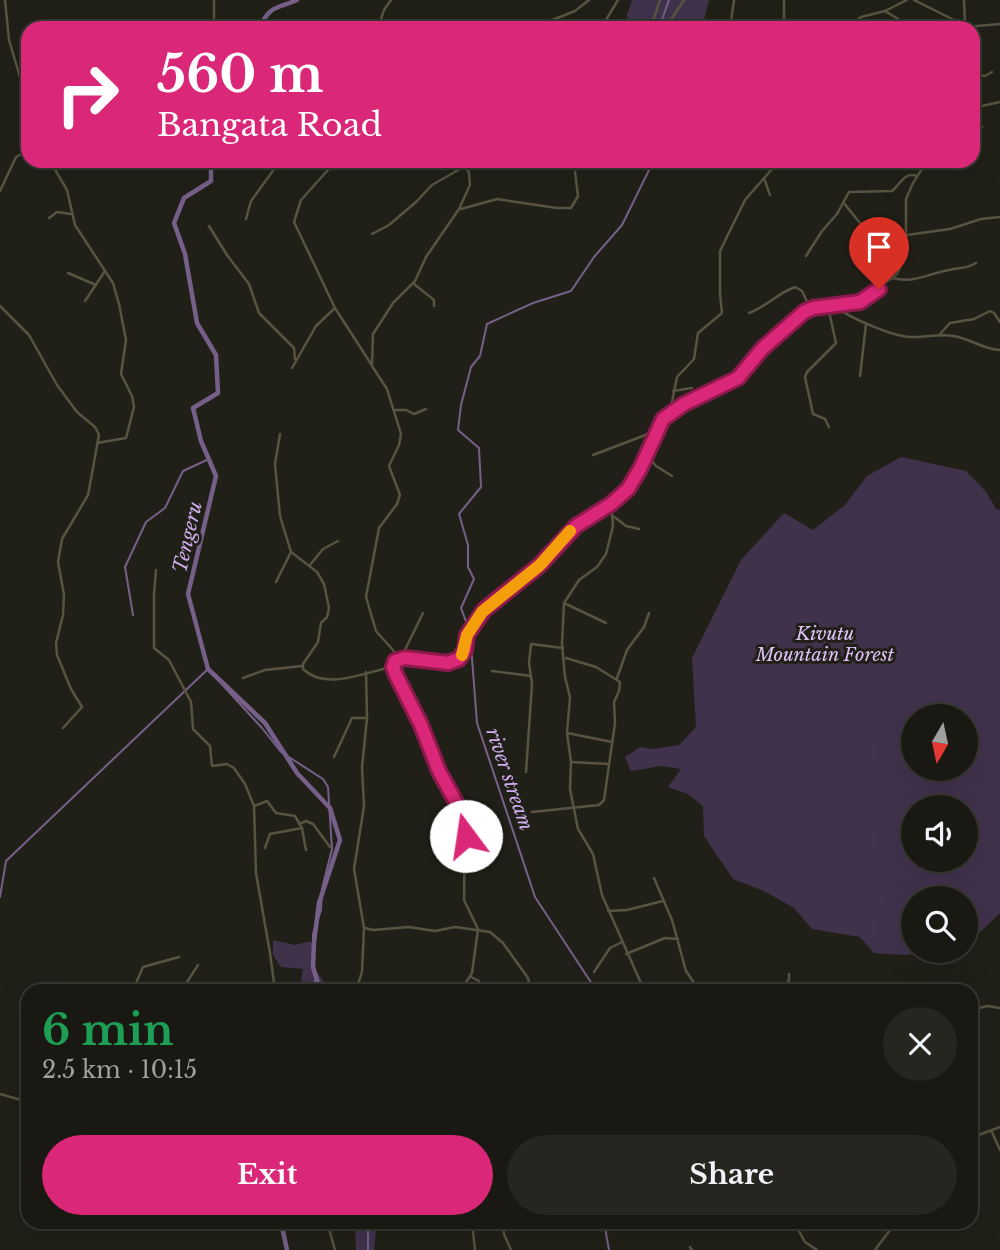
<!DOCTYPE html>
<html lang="en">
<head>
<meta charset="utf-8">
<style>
  body { margin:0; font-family:"Libre Baskerville",serif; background:#262520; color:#f1f3f6; height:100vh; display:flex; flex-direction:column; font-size:26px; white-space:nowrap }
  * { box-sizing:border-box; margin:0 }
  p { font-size:23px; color:#9fa09f }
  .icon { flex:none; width:38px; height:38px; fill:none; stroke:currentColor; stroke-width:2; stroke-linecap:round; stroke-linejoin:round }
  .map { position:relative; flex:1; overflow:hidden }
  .drawer { position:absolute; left:21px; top:984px; width:957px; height:245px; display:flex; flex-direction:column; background:#191812; border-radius:21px; box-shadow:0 7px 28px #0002,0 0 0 2px #373732 }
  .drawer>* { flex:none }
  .guide { position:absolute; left:21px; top:21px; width:959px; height:147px; border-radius:21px; box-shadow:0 7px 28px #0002,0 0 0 2px #373732; background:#db2777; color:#fff; overflow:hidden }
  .needle { width:46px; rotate:189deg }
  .fabs { position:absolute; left:901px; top:704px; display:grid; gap:14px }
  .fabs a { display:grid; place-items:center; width:77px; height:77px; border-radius:50%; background:#191812; box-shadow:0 7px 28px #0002,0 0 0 2px #373732; font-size:35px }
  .pin { position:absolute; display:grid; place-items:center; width:60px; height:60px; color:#fff; margin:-72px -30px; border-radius:50% 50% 50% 0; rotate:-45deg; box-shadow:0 0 7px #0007 }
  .pin .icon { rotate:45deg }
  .me { position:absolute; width:77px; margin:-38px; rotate:346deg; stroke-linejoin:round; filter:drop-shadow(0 0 5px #0008) }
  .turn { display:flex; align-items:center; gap:24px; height:147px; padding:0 21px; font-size:32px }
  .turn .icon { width:91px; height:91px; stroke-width:2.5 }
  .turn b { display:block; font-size:49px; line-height:60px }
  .round { display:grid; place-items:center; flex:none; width:74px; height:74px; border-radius:37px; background:#262520 }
  .head { display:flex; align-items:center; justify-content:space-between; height:119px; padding:0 21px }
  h1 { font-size:42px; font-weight:700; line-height:52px; color:#1e9e55 }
  .action { display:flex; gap:14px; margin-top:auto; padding:14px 21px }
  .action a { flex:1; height:80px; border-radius:42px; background:#db2777; color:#fff; font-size:28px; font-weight:700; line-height:80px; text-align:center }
  .action a+a { background:#262520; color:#f1f3f6 }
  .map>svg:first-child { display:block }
  .green { fill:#41324c; fill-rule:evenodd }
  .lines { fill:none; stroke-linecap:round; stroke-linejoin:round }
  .stream { stroke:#766089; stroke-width:2 }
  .river { stroke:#766089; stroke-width:4.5 }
  .street { stroke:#585441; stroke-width:2.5 }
  .route-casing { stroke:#8e194d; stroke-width:18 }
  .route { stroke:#db2777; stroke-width:12 }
  .slow { stroke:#f59e0b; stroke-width:12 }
  .labels { text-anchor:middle; stroke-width:6; stroke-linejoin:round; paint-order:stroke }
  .park-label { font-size:18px; font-style:italic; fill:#dfc2f8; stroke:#212018 }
  .water-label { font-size:19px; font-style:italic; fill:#d1aeef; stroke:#212018 }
</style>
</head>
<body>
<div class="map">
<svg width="1000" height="1250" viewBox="0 0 1000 1250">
  <rect width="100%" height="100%" fill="#212018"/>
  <g class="green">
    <polygon points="632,0 709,0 702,28 629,28 627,15"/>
    <path d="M901 457 966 471 987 493 996 509 1000 510V913L975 937 966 941V898H914V950H938L905 955 874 953 860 937 812 929 794 908 764 891 733 879 704 836 703 806 688 794 668 787 681 769 661 766 631 771 625 757 640 747 654 749 679 745 696 727 692 658 741 560 784 513 813 530 845 505 867 476ZM914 716H966V768H914ZM914 807H966V859H914Z"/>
    <polygon points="273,940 295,945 307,942 314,942 314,968 330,990 300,990 303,969 281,967 273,955"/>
    <polygon points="355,1222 377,1222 374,1250 356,1250"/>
  </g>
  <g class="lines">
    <g class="stream">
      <polyline points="659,28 669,0"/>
      <polyline points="133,615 125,567 146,522 165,508 183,471 209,459"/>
      <polyline points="0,897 6,861 208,669 262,728 281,752 323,779 328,787 332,849 322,889 321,910 313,934 314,962"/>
      <polyline points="315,979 315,990"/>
      <polyline points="596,990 535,897 477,723 470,632 461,608 474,579 468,567 468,545 459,514 481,487 479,448 458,430 461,405 471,367 480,356 487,324 533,303 571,291 594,257 622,225 651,166 650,161"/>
      <polyline points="368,1222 368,1250"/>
      <polyline points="604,1222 609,1250"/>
    </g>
    <g class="river">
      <path d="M260 28C269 5 277 9 297 0"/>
      <polyline points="211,161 211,181 184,198 174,223 185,254 197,323 216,355 218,393 193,408 201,441 216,476 188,594 208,669 265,723 297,773 330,808 340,840 319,903 314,942 313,967 320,990"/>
      <polyline points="281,1222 287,1250"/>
    </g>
    <g class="street">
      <polyline points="5,0 9,40 28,104"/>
      <polyline points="660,0 653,21 661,24 670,21 684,0"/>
      <polyline points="914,0 962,24 964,28"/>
      <polyline points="964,0 965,25"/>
      <polyline points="885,11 898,19 900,28"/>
      <polyline points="965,27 1000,24"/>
      <polyline points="214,28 214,0"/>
      <polyline points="309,28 310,26"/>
      <polyline points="378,28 384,10 391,0"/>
      <polyline points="532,28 575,11 589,0"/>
      <polyline points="601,28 618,0"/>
      <polyline points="730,28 734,0"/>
      <polyline points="784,28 784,0"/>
      <polyline points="848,28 861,17 885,11 907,0"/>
      <polyline points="973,74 985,76 992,72"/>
      <polyline points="973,108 1000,102"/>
      <polyline points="973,128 982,127"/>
      <polyline points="973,151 974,153"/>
      <polyline points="50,161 67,190 75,225 113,283 119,304 126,340 121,374 132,396 134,407 126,438 97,443"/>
      <polyline points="336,161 301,200 294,222 335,308 371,364"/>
      <polyline points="764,178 770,195"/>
      <polyline points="0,191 16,157 28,150"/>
      <polyline points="843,202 860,223"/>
      <polyline points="461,209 497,199 557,208 571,208 578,196 575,172"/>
      <polyline points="49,218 57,212 71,214"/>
      <polyline points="246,219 251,201 280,161"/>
      <polyline points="209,226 227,255 249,284 259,313 294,348 295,359"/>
      <polyline points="372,234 389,225 416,202 432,185 460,169 485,161"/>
      <polyline points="907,235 950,229 981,219 1000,217"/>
      <path d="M806 256 822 231 837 214 849 192 892 191C900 185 904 171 917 176"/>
      <polyline points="862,266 892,279"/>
      <polyline points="68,273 96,285"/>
      <path d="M893 278C913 284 930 273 949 270 961 267 964 270 976 263"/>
      <polyline points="414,284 434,300 434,306"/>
      <polyline points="85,301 105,271"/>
      <polyline points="0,306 29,335 57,385 77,412 95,427 99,435 88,495 62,539 58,562 64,595 63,615 56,643 57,655 71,689 82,707 63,728"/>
      <path d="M835 306C849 318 892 336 910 337 925 338 939 333 954 336 971 339 982 349 1000 350"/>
      <polyline points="828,307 836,343 807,372 805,377 813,414 825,419 829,427"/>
      <path d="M749 313C766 307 778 293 795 287L802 291 810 308"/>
      <polyline points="940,334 950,323 974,319 990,311 994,313 1000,322"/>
      <polyline points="292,368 316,326 335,308"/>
      <polyline points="860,376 866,324"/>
      <polyline points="673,391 692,388"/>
      <polyline points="395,410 406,410 414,414 426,409"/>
      <polyline points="670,412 677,377 694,359 698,333 722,313 720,294 720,251 745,200 779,161"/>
      <path d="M280 434 275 464 280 516 291 552 317 572 324 584 329 608 327 617 321 623 318 642 303 664V669C327 692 366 671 393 667"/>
      <polyline points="593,455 656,431"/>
      <polyline points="647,455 656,466 672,476"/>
      <polyline points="611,504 613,526 606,554 597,567 579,580 564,603 562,644 565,677 570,697 567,733 571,762 570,789 578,829 593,854 602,895 644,990"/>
      <polyline points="613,516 626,526 639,529"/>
      <polyline points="310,565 323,549 338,541"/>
      <polyline points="156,570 154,594 154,648 169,660 191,702 193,729 210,746 212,766 227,764 234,768 245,784 254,806 256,873 270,953 275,990"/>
      <polyline points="276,582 291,552"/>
      <polyline points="564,603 606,623"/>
      <polyline points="400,658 376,631 366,597 379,528 397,504 400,495 389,466 399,445 401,434 387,389 372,366 373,334 393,303 415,281 426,257 459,209 470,185 469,173 463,161"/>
      <polyline points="401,658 423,613"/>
      <polyline points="492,671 531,676"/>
      <polyline points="243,678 265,670 302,666"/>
      <polyline points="617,678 627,650 644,627 649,613"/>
      <polyline points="567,733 612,742"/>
      <polyline points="334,757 352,718 367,718"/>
      <polyline points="571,762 609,764"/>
      <polyline points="526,772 532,684 529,663 531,644 563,648"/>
      <polyline points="254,806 267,801 276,813 295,816 302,828 306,850"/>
      <polyline points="532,812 599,805 604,800 615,723 614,702 619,691 620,682 596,667 566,658"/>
      <polyline points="299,824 306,821 313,824 330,847"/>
      <polyline points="265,848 270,834 302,828"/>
      <polyline points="654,878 672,920 686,971 699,990"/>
      <polyline points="608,911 627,910 663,901"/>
      <polyline points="365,928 373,930 409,927 435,931 455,927 490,932 503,943 528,978 531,990"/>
      <polyline points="626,954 665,938 678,939"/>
      <polyline points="594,972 610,948 622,942"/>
      <polyline points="471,977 479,981 482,990"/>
      <polyline points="510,987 530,987"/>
      <polyline points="723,988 727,990"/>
      <polyline points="133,990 143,967 179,957"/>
      <polyline points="182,990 198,965"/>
      <polyline points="360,990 358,984 362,972 364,928 354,869 364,806 362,767 367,718 366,672"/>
      <polyline points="461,990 472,973 478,929 464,900 465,824 453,793 439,771 426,735 395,675 393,667 395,661 405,658 448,663 459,659 465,650 468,634 484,610 540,565 576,526 611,504 628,489 640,469 663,419 684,404 738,378 762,349 804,312 813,308 860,302 897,274 906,255 906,199 913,183 927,161"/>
      <polyline points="783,990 789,980 789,974"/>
      <polyline points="971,1010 987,1006 1000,1008"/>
      <polyline points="0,1094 28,1102"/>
      <polyline points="992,1132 1000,1150"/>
      <polyline points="971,1138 1000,1127"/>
      <polyline points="327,1222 335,1250"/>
      <polyline points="439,1222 472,1224"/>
      <polyline points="472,1222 475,1250"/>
      <polyline points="503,1222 504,1234 511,1250"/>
      <polyline points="794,1222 805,1242 817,1250"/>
      <polyline points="690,1247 692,1250"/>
      <polyline points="875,1250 896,1222"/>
    </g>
  </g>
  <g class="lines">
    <defs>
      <polyline id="route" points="466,836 458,806 439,771 421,725 396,675 393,667 395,661 405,658 448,663 459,659 465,650 467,635 484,610 540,565 576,526 611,504 628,489 640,469 663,419 684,404 738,378 762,349 804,312 813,308 860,302 879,289"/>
    </defs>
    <use href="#route" class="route-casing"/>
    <use href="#route" class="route"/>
    <polyline class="slow" points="462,655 467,635 482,612 540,565 570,531"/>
  </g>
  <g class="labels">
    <g class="park-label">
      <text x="825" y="640">Kivutu<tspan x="825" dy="21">Mountain Forest</tspan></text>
    </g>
    <g class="water-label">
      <text transform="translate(187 537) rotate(-77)" y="7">Tengeru</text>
      <text transform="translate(510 779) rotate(71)" y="7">river stream</text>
    </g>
  </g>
</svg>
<div class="fabs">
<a><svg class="needle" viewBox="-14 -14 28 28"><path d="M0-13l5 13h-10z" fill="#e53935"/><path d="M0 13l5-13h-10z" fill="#9fa09f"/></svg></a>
<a><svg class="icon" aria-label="sound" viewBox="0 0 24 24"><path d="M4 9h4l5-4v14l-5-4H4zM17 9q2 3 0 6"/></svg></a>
<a><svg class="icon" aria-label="search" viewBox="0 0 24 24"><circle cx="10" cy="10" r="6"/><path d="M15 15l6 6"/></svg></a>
</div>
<div class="pin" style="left:879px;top:289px;background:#d93025"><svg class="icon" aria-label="arrive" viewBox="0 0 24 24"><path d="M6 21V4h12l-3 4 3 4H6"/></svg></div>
<svg class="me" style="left:466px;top:836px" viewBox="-20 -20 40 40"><circle r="19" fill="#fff"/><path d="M0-13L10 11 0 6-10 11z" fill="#db2777"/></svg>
<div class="guide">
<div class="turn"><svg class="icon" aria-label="right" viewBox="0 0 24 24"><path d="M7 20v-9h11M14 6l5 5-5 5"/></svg><div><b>560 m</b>Bangata Road</div></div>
</div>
<section class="drawer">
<div class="head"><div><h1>6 min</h1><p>2.5 km · 10:15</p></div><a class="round"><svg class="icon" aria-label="close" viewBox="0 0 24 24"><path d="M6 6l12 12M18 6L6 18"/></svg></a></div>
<div class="action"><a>Exit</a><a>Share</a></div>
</section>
</div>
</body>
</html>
